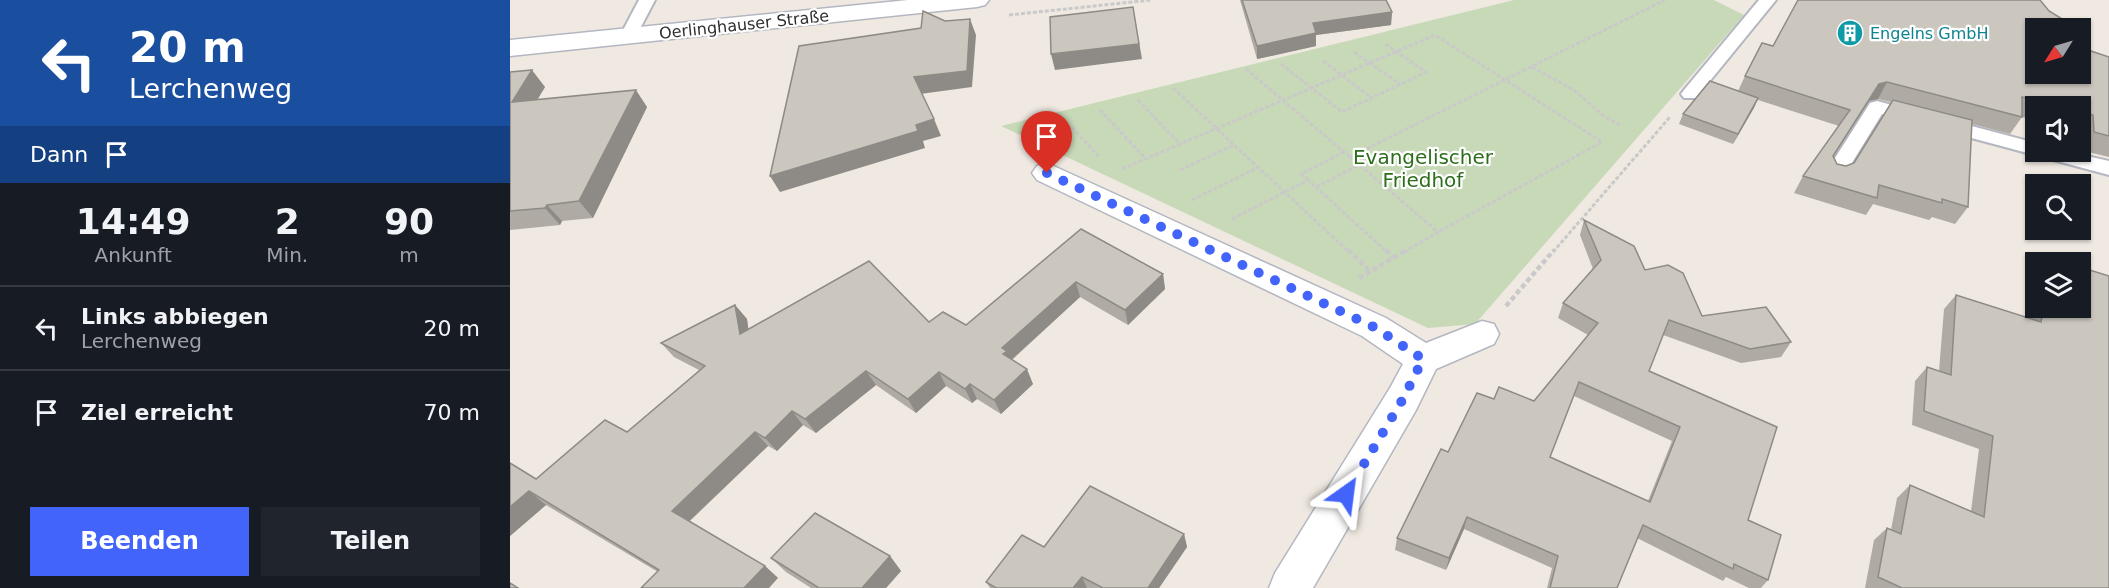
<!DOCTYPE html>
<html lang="de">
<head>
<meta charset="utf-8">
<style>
  body { margin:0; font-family:"DejaVu Sans",sans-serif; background:#20242c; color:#f1f3f6; height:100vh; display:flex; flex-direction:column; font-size:22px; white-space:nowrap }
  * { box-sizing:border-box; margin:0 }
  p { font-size:20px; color:#9ea1a6 }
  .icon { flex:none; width:33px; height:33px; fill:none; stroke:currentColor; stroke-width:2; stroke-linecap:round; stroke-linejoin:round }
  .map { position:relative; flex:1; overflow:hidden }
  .drawer { display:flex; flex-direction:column; background:#171b24; width:510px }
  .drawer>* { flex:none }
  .hud { background:#1a4fa0; color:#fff; overflow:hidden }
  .needle { width:39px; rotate:233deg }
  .controls { position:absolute; left:1515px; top:18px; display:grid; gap:12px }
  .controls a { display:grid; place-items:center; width:66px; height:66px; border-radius:0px; background:#171b24; box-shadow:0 2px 4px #0004; font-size:30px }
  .pin { position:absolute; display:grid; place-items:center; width:51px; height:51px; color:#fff; margin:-62px -26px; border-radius:50% 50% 50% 0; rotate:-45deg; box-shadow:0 0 6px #0007 }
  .pin .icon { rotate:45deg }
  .me { position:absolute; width:66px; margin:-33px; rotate:31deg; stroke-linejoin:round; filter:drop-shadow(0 0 4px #0008) }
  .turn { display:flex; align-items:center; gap:21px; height:126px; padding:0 30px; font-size:27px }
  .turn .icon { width:78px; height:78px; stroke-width:2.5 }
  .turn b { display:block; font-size:42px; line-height:51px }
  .then { display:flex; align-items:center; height:57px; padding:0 30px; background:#0003; gap:12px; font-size:22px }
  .eta { display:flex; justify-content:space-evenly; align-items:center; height:102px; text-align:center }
  .eta b { font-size:36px; font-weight:800; line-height:42px }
  .primary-button { display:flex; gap:12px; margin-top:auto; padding:12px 30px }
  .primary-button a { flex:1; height:69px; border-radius:0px; background:#4264fb; color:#fff; font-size:24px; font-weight:800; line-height:69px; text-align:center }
  .primary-button a+a { background:#20242c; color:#f1f3f6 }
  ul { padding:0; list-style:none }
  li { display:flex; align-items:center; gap:18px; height:84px; padding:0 30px; border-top:2px solid #363941 }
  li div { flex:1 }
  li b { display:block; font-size:22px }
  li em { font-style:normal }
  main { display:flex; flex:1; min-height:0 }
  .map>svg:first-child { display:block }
  .cemetery { fill:#c8d9b8 }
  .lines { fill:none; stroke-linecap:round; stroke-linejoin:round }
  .lane-casing { stroke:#b4b7c1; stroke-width:4 }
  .street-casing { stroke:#b4b7c1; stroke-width:3 }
  .path-far1 { stroke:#c9c9c9; stroke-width:3; stroke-dasharray:4 2; stroke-linecap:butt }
  .path { stroke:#c9c9c9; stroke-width:4.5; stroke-dasharray:5 3; stroke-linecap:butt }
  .lane { fill:#fff; fill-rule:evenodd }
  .street { fill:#fff; fill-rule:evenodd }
  .wall { fill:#afaba4; fill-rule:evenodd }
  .shaded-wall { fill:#8e8b86 }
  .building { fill:#cbc7bf; stroke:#8e8b86; stroke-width:1.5; fill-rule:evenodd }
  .route { stroke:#4264fb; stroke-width:10; stroke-dasharray:0 18 }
  .labels { text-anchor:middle; stroke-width:4.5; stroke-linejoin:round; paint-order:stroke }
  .far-street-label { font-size:16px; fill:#2e2e2e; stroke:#fff }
  .far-culture-label { font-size:16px; fill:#0d838f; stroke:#fff; text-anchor:start }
  .park-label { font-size:20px; fill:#2c6e1b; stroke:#fff }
</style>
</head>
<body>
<main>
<section class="drawer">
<div class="hud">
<div class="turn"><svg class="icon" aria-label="left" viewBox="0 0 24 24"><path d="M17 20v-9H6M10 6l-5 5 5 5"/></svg><div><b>20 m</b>Lerchenweg</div></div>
<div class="then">Dann<svg class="icon" aria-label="arrive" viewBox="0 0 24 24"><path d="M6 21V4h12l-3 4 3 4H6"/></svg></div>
</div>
<div class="eta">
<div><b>14:49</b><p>Ankunft</p></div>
<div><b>2</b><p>Min.</p></div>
<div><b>90</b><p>m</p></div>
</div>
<ul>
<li><svg class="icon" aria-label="left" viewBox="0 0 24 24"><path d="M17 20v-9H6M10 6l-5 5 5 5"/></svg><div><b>Links abbiegen</b><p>Lerchenweg</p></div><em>20 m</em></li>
<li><svg class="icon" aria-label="arrive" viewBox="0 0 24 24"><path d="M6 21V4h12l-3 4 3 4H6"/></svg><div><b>Ziel erreicht</b></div><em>70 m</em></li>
</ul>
<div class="primary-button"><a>Beenden</a><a>Teilen</a></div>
</section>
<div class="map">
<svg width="1599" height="588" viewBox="0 0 1599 588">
  <rect width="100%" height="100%" fill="#efe9e1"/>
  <polygon class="cemetery" points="1004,0 1204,0 1234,15 965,324 918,328 491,126"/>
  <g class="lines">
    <defs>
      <g id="lane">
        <polygon points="129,0 145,0 124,40 112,40 110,36"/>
        <polygon points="1249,0 1266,0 1186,98 1174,98 1171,94 1174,90"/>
        <polygon points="1367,101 1526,143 1526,152 1559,152 1599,161 1599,175 1372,114 1332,179 1325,181 1318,179 1315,174 1318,169 1360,103"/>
      </g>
      <g id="street">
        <polygon points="398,0 479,0 475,5 467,7 0,56 0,40"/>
        <polygon points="537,163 876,318 916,343 972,321 984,324 989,334 984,344 926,369 906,410 803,588 759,588 765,573 880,388 893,364 852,336 527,180 522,173 527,166"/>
      </g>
    </defs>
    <use href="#lane" class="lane-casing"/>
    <use href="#street" class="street-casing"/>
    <g class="path-far1">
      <polyline points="499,15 641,0"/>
      <polyline points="844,52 890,84"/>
      <polyline points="813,61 862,98"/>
      <polyline points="771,64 832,112 916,72 874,43"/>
      <polyline points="1022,67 1064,90 1095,117 1112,126"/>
      <polyline points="736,69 840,157"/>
      <polyline points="663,88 839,252"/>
      <polyline points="628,100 670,144"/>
      <polyline points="590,110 636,159"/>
      <polyline points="562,127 589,157"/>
      <polyline points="612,169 925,35 1092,142 928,232"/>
      <polyline points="670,170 724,145"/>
      <polyline points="798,180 791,174 834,152"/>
      <polyline points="806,187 849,165"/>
      <polyline points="682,200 749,167"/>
      <polyline points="722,219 798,180 877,252"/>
      <polyline points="894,252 928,232 840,157 1155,0"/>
      <polyline points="1043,252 1160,117"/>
    </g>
    <g class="path">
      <polyline points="838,250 860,271"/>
      <polyline points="876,250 884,258"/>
      <polyline points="849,278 897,250"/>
      <polyline points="996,306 1044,250"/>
    </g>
    <use href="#lane" class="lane"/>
    <use href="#street" class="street"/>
  </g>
  <g class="wall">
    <polygon points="730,0 876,0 882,12 881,25 806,35 806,46 747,59"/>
    <path d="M1539 11 1578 50 1599 57V157L1570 150V106H1526V120L1512 117 1500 134 1462 124 1458 207 1445 224 1422 217 1419 220 1363 204 1356 215 1284 193 1293 176 1329 126 1248 100 1223 144 1169 124 1173 114 1228 91 1235 76 1263 46ZM1368 99 1381 102 1344 163 1336 166 1327 164 1323 157 1359 101Z"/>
    <polygon points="0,72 35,87 27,99 137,107 83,218 52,221 50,225 0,230"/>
    <path d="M1074 220 1192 316 1281 342 1271 357 1231 363 1153 335 1139 371 1238 520 1258 580 1251 588H1239L1216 577 1213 581 1127 538 1107 588H1037L1042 568 954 529 936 570 885 550 887 538 938 452 984 399 1024 401 1078 335 1048 318 1053 303 1083 269 1070 235ZM1064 396 1162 441 1138 501 1040 457Z"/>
    <polygon points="571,229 653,274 655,289 618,325 570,297 502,360 523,384 491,414 467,399 462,403 436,386 406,413 366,385 306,433 293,425 267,451 258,446 179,522 255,566 268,578 148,572 36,505 0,536 0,463 26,479 117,432 189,370 164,357 151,343 225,305 237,319 238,329 419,322 456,325"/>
    <polygon points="1539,256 1557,262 1533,262"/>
    <polygon points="1526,273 1526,308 1570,308 1599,588 1355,588 1364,540 1377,528 1381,530 1387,498 1400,485 1461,511 1469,449 1402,425 1405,381 1417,367 1429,371 1434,309 1446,295 1520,318"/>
    <polygon points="674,534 677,547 649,588 480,588 476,582 534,547"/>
    <polygon points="380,556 391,571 376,588 301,588 276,572 261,558"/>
  </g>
  <g class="shaded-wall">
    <polygon points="623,7 632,59 545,70 541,54"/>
    <polygon points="882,12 881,25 806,35 806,46 747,59 747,46 803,23"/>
    <polygon points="460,19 466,35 462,87 410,94 404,77"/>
    <polygon points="22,70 35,87 16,119 2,102"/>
    <polygon points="1377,82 1368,99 1359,101 1313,173 1323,156 1369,84"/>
    <polygon points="126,90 137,107 83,218 69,201"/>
    <polygon points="1248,98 1244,108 1223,144 1228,134"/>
    <polygon points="424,119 431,136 413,141 415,148 270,192 260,176 406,125"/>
    <polygon points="37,205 52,221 50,225 35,208"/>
    <polygon points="653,274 655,289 618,325 615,310"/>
    <polygon points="566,282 570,297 501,360 493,354 492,348"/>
    <polygon points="225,305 237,319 241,348 230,334"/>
    <polygon points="517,369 523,384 491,414 484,400"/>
    <polygon points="356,371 366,385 306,433 295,419"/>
    <polygon points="429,372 436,386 406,413 398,399"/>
    <polygon points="460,384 467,399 462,403 455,389"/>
    <polygon points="282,411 293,425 267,451 255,438"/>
    <polygon points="245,432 258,446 176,524 162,511"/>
    <polygon points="19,491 36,505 0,536 0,507"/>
    <polygon points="957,517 954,529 936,570 939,558"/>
    <polygon points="674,534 677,547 649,588 638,588"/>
    <polygon points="380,556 391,571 376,588 352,588"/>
    <polygon points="255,566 268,578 259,588 234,588"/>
    <polygon points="572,577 577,588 563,588"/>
  </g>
  <g class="building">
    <polygon points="732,0 876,0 882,12 803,23 806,33 747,46"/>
    <polygon points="1288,0 1530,0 1539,11 1554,20 1561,28 1526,28 1526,74 1570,74 1570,40 1578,50 1599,57 1599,136 1584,132 1583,115 1570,111 1570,106 1551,106 1512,97 1512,117 1377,82 1369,84 1323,156 1327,164 1336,166 1344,163 1383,100 1462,120 1458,207 1432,199 1432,203 1369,185 1367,198 1293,176 1340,110 1235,76 1252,43 1263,46"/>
    <polygon points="623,7 629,44 541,54 540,17"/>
    <polygon points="413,11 435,21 460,19 457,71 404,77 424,119 406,125 408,131 260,176 289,46 411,28"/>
    <polygon points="22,70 2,102 126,90 69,201 37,205 35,208 0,211 0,72"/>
    <polygon points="1200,81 1248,98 1228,134 1173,114"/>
    <path d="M1074 220 1124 246 1135 270 1158 265 1173 273 1192 316 1256 307 1281 342 1240 349 1159 320 1139 371 1267 427 1238 520 1271 535 1258 580 1224 564 1223 569 1133 525 1107 588H1040L1048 556 957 517 939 558 887 538 931 449 938 452 967 393 984 399 989 387 1024 401 1088 323 1053 303 1091 260ZM1069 382 1170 427 1140 502 1040 457Z"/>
    <polygon points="571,229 653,274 615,310 566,282 492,348 497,351 493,354 517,369 484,400 460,384 455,389 429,372 398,399 356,371 295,419 282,411 255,438 245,432 162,511 255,566 234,588 131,588 149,570 19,491 0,507 0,463 26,479 95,420 117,432 195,366 151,343 225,305 230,334 359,261 419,322 433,312 456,325"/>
    <polygon points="1539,256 1557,262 1538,262"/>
    <polygon points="1570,267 1599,276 1599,588 1392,588 1368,577 1377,528 1391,534 1400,485 1474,517 1483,436 1414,411 1417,367 1441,375 1446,295 1531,322 1533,308 1570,308"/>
    <polygon points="580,486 674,534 638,588 593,588 572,577 563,588 486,588 476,582 512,535 534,547"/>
    <polygon points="305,513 380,556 352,588 309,588 261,558"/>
    <polygon points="0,583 8,588 0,588"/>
  </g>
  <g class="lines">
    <polyline class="route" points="537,173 864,327 913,359 893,399 836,494"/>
  </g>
  <defs>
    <symbol id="building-disc" viewBox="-11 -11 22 22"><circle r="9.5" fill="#0f9aa8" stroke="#fff"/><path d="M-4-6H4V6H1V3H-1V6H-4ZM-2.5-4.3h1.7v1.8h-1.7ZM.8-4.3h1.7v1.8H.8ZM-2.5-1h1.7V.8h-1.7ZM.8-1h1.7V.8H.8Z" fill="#fff"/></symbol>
  </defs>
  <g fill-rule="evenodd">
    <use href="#building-disc" x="1325" y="18" width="30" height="30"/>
  </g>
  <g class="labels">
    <g class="far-street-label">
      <text transform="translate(234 24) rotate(-6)" y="6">Oerlinghauser Straße</text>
    </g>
    <g class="far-culture-label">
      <text x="1360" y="39">Engelns GmbH</text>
    </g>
    <g class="park-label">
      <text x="913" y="164">Evangelischer<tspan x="913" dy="23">Friedhof</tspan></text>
    </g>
  </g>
</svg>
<div class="controls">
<a><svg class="needle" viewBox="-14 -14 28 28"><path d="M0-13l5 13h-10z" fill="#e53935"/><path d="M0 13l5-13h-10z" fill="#9ea1a6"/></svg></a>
<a><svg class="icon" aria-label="sound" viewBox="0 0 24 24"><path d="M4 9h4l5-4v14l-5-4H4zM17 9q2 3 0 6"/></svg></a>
<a><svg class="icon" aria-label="search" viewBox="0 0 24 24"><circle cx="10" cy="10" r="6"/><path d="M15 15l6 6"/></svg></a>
<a><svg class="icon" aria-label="layers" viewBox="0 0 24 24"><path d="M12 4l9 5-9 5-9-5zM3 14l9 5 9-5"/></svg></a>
</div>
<div class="pin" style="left:537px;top:173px;background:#d93025"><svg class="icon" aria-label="arrive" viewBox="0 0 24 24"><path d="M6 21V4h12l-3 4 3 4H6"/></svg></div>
<svg class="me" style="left:836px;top:494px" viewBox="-20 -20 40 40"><path d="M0-17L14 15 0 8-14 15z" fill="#4264fb" stroke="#fff" stroke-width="4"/></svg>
</div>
</main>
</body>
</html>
